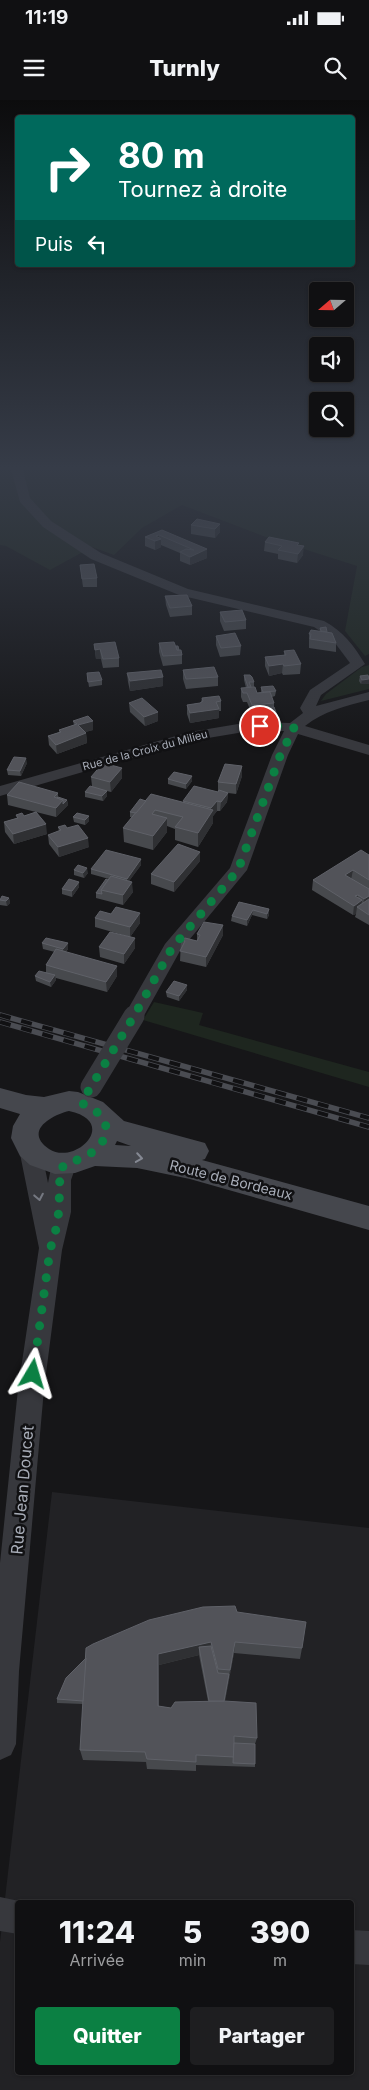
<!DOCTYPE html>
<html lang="fr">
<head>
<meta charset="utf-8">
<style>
  body { margin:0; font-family:Inter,sans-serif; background:#1e1e20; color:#f1f3f6; height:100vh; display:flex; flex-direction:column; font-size:19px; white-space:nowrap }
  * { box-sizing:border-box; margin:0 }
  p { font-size:16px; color:#9c9d9f }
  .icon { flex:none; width:28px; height:28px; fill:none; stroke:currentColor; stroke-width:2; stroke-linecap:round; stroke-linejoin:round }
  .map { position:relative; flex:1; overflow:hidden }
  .side { position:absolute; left:15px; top:1800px; width:339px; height:175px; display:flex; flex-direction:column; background:#101012; border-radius:5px; box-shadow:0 1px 4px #0004,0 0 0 1px #303032 }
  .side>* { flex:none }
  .hud { position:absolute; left:15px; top:15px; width:340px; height:152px; border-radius:5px; box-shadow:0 1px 4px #0004,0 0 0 1px #303032; background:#00695c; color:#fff; overflow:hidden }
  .needle { width:32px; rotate:250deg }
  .fabs { position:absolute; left:309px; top:182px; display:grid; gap:10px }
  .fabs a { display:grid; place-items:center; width:45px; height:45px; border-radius:5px; background:#101012; box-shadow:0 1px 4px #0004,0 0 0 1px #303032; font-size:25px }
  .pin { position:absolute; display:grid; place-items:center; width:42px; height:42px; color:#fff; margin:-21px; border:2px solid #fff; border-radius:50%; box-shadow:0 1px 5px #0007 }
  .me { position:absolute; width:55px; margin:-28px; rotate:7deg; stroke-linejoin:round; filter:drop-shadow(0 0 4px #0008) }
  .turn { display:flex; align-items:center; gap:18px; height:105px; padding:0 20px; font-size:22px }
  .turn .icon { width:65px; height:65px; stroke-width:2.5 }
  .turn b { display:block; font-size:35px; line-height:42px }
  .then { display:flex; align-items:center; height:48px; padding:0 20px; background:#0003; gap:10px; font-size:19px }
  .eta { display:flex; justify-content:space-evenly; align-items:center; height:85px; text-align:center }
  .eta b { font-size:30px; font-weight:800; line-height:35px }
  .action { display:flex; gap:10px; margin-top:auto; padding:10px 20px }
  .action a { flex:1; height:58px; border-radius:5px; background:#0b8043; color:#fff; font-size:20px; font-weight:800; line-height:58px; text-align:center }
  .action a+a { background:#1e1e20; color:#f1f3f6 }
  .status { display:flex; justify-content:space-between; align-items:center; height:35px; padding:0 25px; background:#101012; direction:ltr }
  .status svg { height:14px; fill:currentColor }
  header { display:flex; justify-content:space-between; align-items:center; height:65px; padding:0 20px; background:#101012; font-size:22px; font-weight:800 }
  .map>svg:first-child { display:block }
  .built { fill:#222225; fill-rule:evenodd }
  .green { fill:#1e261f }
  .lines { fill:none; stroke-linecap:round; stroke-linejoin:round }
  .street { fill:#37383d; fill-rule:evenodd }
  .secondary { fill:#45474d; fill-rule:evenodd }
  .rail-casing { stroke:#4a4c52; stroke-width:5.5 }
  .rail { stroke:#111113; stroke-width:4; stroke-dasharray:11; stroke-linecap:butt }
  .street-bridge { stroke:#37383d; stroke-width:21 }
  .wall { fill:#47494d; fill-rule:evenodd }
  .shaded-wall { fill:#2f3033 }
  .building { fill:#525359; stroke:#5f6168 }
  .oneway { stroke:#858993 }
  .oneway2 { stroke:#757881 }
  .route { stroke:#0b8043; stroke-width:9; stroke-dasharray:0 16.2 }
  .labels { text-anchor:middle; stroke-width:5; stroke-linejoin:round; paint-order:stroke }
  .far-street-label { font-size:11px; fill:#a8adb8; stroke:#111113 }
  .street-label { font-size:14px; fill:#a8adb8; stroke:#111113 }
  .near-street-label { font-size:16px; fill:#a8adb8; stroke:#111113 }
</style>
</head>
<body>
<div class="status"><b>11:19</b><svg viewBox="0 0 49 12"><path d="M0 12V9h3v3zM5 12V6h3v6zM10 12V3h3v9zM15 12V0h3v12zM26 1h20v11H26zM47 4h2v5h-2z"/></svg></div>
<header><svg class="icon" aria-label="menu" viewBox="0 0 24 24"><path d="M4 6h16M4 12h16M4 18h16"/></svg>Turnly<svg class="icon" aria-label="search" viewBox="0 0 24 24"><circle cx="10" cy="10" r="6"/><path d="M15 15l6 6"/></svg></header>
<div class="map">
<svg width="369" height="1990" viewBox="0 0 369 1990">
  <rect width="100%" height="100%" fill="#161618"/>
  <path class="built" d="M52 1392 369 1428V1990H0V1842ZM18 1802H351V1972H18Z"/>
  <g class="green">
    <polygon points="0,366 369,366 369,554 365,556 345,531 357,466 263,436 182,405 142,428 114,455 92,447 50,470 6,446 0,445"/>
    <polygon points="369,565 369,589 321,601 326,594 362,567"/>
    <polygon points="154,902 203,913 199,925 369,972 369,987 143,920"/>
  </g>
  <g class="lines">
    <g class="street">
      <path d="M10 366H22L30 398 51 421 101 453 188 489 324 521C343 531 354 546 365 564L321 595 316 606 369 592V600C345 606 324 611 305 626L369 645V655L298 634 288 655 247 770 180 851 141 921 134 923 127 921 124 916 165 844 230 768 272 655 284 631H250L190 641 0 696V686L190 632 250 622 290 623 303 613 300 608 310 590 350 563 332 539 314 527 179 495 91 459 43 427 20 402Z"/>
      <polygon points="30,1040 38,1043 41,1049 48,1083 51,1068 58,1057 66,1054 74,1057 77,1063 71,1080 71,1112 62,1150 44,1289 19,1571 16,1644 11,1655 0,1660 0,1463 18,1289 39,1148 19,1049 22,1043"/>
      <polygon points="0,1797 24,1802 18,1802 18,1834 0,1831"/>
      <polygon points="351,1830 369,1831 369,1865 351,1864"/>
    </g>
    <path class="secondary" d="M0 988 26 995 44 997 69 991 78 992 103 1002 124 1021 205 1043 209 1051 205 1059 202 1060 369 1106V1130L190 1079 137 1068 95 1066 75 1073 55 1074 30 1065 20 1056 11 1038 13 1026 20 1014 0 1008ZM69 1011C120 1022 75 1066 49 1049 23 1031 52 1015 69 1011ZM117 1041 131 1046 115 1045Z"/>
    <defs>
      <g id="rail">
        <polyline points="0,915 369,1018"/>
        <polyline points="0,922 369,1027"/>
      </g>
    </defs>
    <use href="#rail" class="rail-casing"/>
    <use href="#rail" class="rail"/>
    <polyline class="street-bridge" points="91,987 134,916"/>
  </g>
  <g class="wall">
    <polygon points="220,424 220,432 215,438 191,434 191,425"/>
    <polygon points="162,430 207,458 190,465 180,461 180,453 161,445 161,447 155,450 145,446 145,437"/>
    <polygon points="265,442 299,445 303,455 297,463 278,459 278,454 264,451"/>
    <polygon points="80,465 97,478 97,487 83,487"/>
    <polygon points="165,496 192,506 192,515 170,517 166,505"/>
    <polygon points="220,512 246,520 246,529 224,531 220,521"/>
    <polygon points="320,528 327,532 336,543 336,552 309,548 309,534 320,531"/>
    <polygon points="216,536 241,546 240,555 220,557 216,545"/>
    <polygon points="159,543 176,546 182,555 182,564 163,566 159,552"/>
    <polygon points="94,544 119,558 119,567 103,568 101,559 96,559"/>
    <polygon points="284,551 301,564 300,574 283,575 282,573 269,576 265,566 265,557 284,555"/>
    <polygon points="183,570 218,577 218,586 186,589 183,579"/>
    <polygon points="87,573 102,580 102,585 89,587"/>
    <polygon points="127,573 163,586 130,591 128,582"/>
    <polygon points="244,575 254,582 254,587 251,587 257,593 261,592 261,587 276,591 275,596 272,597 274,603 274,607 277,615 277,620 255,622 247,602 243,602 241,597 241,588 246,588 244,580"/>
    <polygon points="360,576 369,576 369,584 361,584 359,581"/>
    <polygon points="202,598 221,601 221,611 219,611 219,618 190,623 187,614 187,605 200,603 201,602"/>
    <polygon points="129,603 158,612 158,621 145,626 130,612"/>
    <polygon points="73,621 93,630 85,632 86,633 87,643 57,654 49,645 48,636 59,632 59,630 74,625"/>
    <polygon points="27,663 21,676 8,675 7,670"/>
    <polygon points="242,666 242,676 236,694 228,693 227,702 220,711 217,711 213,716 213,723 198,747 175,740 175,729 167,726 167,732 153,750 124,742 123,728 132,717 130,717 130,712 146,701 183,702 183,701 218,692 218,682"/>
    <polygon points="122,668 122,678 111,692 107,691 107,696 103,701 85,697 85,692 92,686 91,677"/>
    <polygon points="168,679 192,681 186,689 168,684"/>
    <polygon points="58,693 58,697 67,700 68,705 56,717 36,712 47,734 14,744 5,732 4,722 17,718 16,715 24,716 36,712 8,705 7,695"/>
    <polygon points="73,717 89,721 85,725 74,722"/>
    <polygon points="58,727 67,728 89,747 59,757 49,744 48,735 59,731"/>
    <polygon points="369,755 369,825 355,817 356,814 353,815 312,790 313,780"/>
    <polygon points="141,759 141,765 129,781 133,792 123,805 96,798 96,793 109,779 91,774 91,769"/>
    <polygon points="200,761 174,792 151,784 151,774"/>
    <polygon points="74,770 88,773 84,778 74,775"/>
    <polygon points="79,782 79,787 72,797 62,794 62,789"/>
    <polygon points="9,798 10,803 7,806 0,805 0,799"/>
    <polygon points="239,802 269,809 269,815 267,819 252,815 247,826 231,821 232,816"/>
    <polygon points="111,814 140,823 130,837 95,827 95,818"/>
    <polygon points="223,825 223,835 206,867 180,861 181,840 197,841 197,834"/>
    <polygon points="42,843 68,843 68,849 66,852 117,876 107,892 56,878 56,880 51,887 36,881 35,876 46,873 46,865 55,852 43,849"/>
    <polygon points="99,847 135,848 124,864 100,857"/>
    <polygon points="187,890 179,901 167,897 166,892"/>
    <path d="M237 1512 302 1548 300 1559 234 1553 225 1601 257 1638 255 1644V1667L196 1665V1671L147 1669 146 1662 83 1660 80 1650 83 1604 57 1603V1599ZM199 1555 208 1601 171 1608 159 1606V1565Z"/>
  </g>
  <g class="shaded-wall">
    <polygon points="220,424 220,432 215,438 215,429"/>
    <polygon points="159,435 159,440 161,439 161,447 155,450 155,441 156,436"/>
    <polygon points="304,446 303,455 297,463 298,454"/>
    <polygon points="207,449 207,458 190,465 190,457"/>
    <polygon points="100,549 101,559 96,559 95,550"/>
    <polygon points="283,564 282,573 269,576 269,566"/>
    <polygon points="163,577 163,586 130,591 130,581"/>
    <polygon points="369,579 369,584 361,584 362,580"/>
    <polygon points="219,609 219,618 190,623 190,613"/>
    <polygon points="158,612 158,621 145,626 144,617"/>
    <polygon points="93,621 93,630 78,634 78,625"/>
    <polygon points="86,633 87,643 57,654 56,645"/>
    <polygon points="26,658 27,663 21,676 20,671"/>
    <polygon points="242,666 242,676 236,694 236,684"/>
    <polygon points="122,668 122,678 111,692 110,682"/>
    <polygon points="192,676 192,681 186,689 186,684"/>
    <polygon points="107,691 107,696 103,701 102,696"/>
    <polygon points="228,693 227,702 220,711 221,702"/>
    <polygon points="63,700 67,700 68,705 56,717 56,708"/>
    <polygon points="217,701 217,711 213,716 213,723 198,747 198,733 211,712 211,708"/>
    <polygon points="89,716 89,721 85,725 85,720"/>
    <polygon points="167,718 167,732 153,750 153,736"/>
    <polygon points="46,724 47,734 14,744 13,734"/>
    <polygon points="88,738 89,747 59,757 58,747"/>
    <polygon points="200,752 200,761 174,792 174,782"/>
    <polygon points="141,759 141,765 127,784 127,779"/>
    <polygon points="87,768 88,773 84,778 83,773"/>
    <polygon points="353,770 351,780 345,775"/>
    <polygon points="79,782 79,787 72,797 72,791"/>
    <polygon points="132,782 133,792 123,805 123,795"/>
    <polygon points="358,795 357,804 362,800 361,810 357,807 356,814 353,815 355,796"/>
    <polygon points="369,796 369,804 363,808 364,799"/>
    <polygon points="9,798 10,803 7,806 6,801"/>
    <polygon points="269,809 269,815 267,819 267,814"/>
    <polygon points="253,810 252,815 247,826 247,820"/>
    <polygon points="140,813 140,823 130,837 130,827"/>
    <polygon points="223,825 223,835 206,867 206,857"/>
    <polygon points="135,838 135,848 124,864 124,854"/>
    <polygon points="68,843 68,849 64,854 63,849"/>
    <polygon points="117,866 117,876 107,892 106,882"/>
    <polygon points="55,875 56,880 51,887 50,882"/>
    <polygon points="187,885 187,890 179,901 179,896"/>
    <polygon points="211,1542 210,1553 199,1547 199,1555 159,1565 159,1616 158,1554"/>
    <polygon points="235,1542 234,1553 223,1611 224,1605"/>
  </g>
  <g class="building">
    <polygon points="197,419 220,424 215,429 191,425"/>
    <polygon points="162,430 207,449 190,457 180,452 186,449 194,450 159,435 156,436 161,439 155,441 145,437"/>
    <polygon points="269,437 299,443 297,445 304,446 298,454 278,450 282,446 265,442"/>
    <polygon points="94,464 97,478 82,479 80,465"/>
    <polygon points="187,495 192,506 170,508 165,496"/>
    <polygon points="242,510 246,520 225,522 220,512"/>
    <polygon points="326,527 327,532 321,531 320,528"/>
    <polygon points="311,530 332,533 336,543 310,539 311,534 309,534"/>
    <polygon points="235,533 241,546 221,548 216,536"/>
    <polygon points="115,542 119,558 103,559 100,549 95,550 94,544"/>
    <polygon points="174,542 177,550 181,550 182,555 163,556 159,543"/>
    <polygon points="176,546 178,546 179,550 177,550"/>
    <polygon points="294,550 301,564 284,566 283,564 269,566 265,557 286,555 284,551"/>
    <polygon points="214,567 218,577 186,579 183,570"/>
    <polygon points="161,570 163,577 130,581 127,573"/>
    <polygon points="99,572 102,580 88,582 87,573"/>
    <polygon points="244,575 250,575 252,577 254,582 249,582 251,587 248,587"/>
    <polygon points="368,575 369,579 362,580 360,576"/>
    <polygon points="273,586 276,591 263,592 261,587"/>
    <polygon points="255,587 257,593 270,592 274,603 252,605 247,593 243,593 241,588"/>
    <polygon points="219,596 221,601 216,602 219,609 190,613 187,605 200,603 203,601 202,598"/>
    <polygon points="142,598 158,612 144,617 129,603"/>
    <polygon points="274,607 277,615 255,617 252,609"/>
    <polygon points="88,616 93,621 78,625 86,633 56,645 48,636 61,632 59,630 77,624 73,621"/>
    <polygon points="14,657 26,658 20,671 7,670"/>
    <polygon points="103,663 122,668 110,682 91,677"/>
    <polygon points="225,664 242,666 236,684 218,682"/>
    <polygon points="174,672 192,676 186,684 168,679"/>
    <polygon points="19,682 58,693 54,697 63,700 56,708 7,695"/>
    <polygon points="90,686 107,691 102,696 85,692"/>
    <polygon points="194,686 218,692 219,690 228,693 221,702 217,701 211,708 183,701"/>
    <polygon points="151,694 213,710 198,733 175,727 183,717 155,710 152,714 167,718 153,736 123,728"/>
    <polygon points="58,697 67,700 63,704 63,700 57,698"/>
    <polygon points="140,699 146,701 136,713 130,712"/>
    <polygon points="36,712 46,724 13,734 4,722 18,718 16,715 22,713 24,716"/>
    <polygon points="77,713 89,716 85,720 73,717"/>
    <polygon points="65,725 67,728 78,725 88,738 58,747 48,735 61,730 58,727"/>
    <polygon points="178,744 200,752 174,782 151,774"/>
    <polygon points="106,750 141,759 127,779 91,769"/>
    <polygon points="361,750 369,755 369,780 353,770 345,775 369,789 369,796 364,799 358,795 355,796 362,800 354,806 313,780"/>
    <polygon points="78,765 87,768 83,773 74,770"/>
    <polygon points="111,776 132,782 123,795 101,790"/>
    <polygon points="69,779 79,782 72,791 62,789"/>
    <polygon points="106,779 108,780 101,790 102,794 96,793"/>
    <polygon points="2,796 9,798 6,801 0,800"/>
    <polygon points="369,799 369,815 357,807"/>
    <polygon points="239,802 269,809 267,814 253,810 247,820 232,816"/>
    <polygon points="116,807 140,813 130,827 95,818 100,811 111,814"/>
    <polygon points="204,822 223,825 206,857 180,851 185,841 181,840 185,838 197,841 200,835 197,834"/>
    <polygon points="110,832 135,838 124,854 99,847"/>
    <polygon points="46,838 68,843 63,849 42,843"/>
    <polygon points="56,849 117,866 106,882 46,865"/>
    <polygon points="39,871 55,875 50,882 35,876"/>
    <polygon points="174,881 187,885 179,896 166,892"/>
    <polygon points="235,1506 237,1512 306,1522 302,1548 235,1542 230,1570 218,1569 211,1542 158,1554 158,1606 171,1608 175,1602 224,1601 256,1603 257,1638 234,1636 234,1657 196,1655 196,1662 147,1659 145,1652 80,1650 86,1548 93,1544 149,1520 203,1507"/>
    <polygon points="211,1546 218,1573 229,1574 224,1601 209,1601 199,1547"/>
    <polygon points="86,1558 83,1601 57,1599 66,1578"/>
    <polygon points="234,1643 255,1644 255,1664 233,1663"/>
  </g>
  <defs><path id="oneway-chevron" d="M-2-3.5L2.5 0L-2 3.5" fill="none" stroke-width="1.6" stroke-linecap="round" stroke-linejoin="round" transform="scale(1.25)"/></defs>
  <use class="oneway" href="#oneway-chevron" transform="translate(139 1058) rotate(9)"/>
  <use class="oneway2" href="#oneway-chevron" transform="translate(39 1097) rotate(79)"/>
  <linearGradient id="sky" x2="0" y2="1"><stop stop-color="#0c0c0d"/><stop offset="0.57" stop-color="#363c48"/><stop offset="1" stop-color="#363c48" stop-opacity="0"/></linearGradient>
  <rect width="369" height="645" fill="url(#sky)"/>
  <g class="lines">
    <path class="route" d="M33 1274 50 1150 56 1129 59 1110 60 1070 66 1063C104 1056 126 1021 81 1003L134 916 172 848 238 770 280 656 294 628 282 626H260"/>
  </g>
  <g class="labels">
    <g class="far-street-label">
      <text transform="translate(145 650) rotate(-15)" y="4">Rue de la Croix du Milieu</text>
    </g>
    <g class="street-label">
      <text transform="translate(231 1080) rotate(14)" y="5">Route de Bordeaux</text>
    </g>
    <g class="near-street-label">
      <text transform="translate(22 1390) rotate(-85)" y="6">Rue Jean Doucet</text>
    </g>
  </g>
</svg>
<div class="fabs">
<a><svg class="needle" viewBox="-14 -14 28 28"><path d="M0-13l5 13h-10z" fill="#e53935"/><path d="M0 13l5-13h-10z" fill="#9c9d9f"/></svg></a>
<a><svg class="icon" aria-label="sound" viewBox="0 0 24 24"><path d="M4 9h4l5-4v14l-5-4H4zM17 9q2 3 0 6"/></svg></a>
<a><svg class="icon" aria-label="search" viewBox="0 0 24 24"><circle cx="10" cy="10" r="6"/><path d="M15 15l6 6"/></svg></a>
</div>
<div class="pin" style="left:260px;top:626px;background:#d93025"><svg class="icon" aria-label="arrive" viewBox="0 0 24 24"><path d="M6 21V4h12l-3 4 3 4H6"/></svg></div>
<svg class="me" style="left:33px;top:1274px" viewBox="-20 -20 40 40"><path d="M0-17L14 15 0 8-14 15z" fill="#0b8043" stroke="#fff" stroke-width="4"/></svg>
<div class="hud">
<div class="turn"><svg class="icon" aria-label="right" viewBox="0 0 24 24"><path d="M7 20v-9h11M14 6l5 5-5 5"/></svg><div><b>80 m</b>Tournez à droite</div></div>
<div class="then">Puis<svg class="icon" aria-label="left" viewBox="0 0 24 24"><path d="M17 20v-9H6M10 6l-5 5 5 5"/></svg></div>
</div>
<section class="side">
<div class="eta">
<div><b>11:24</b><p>Arrivée</p></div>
<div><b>5</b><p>min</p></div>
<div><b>390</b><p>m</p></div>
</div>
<div class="action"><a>Quitter</a><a>Partager</a></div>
</section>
</div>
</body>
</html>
